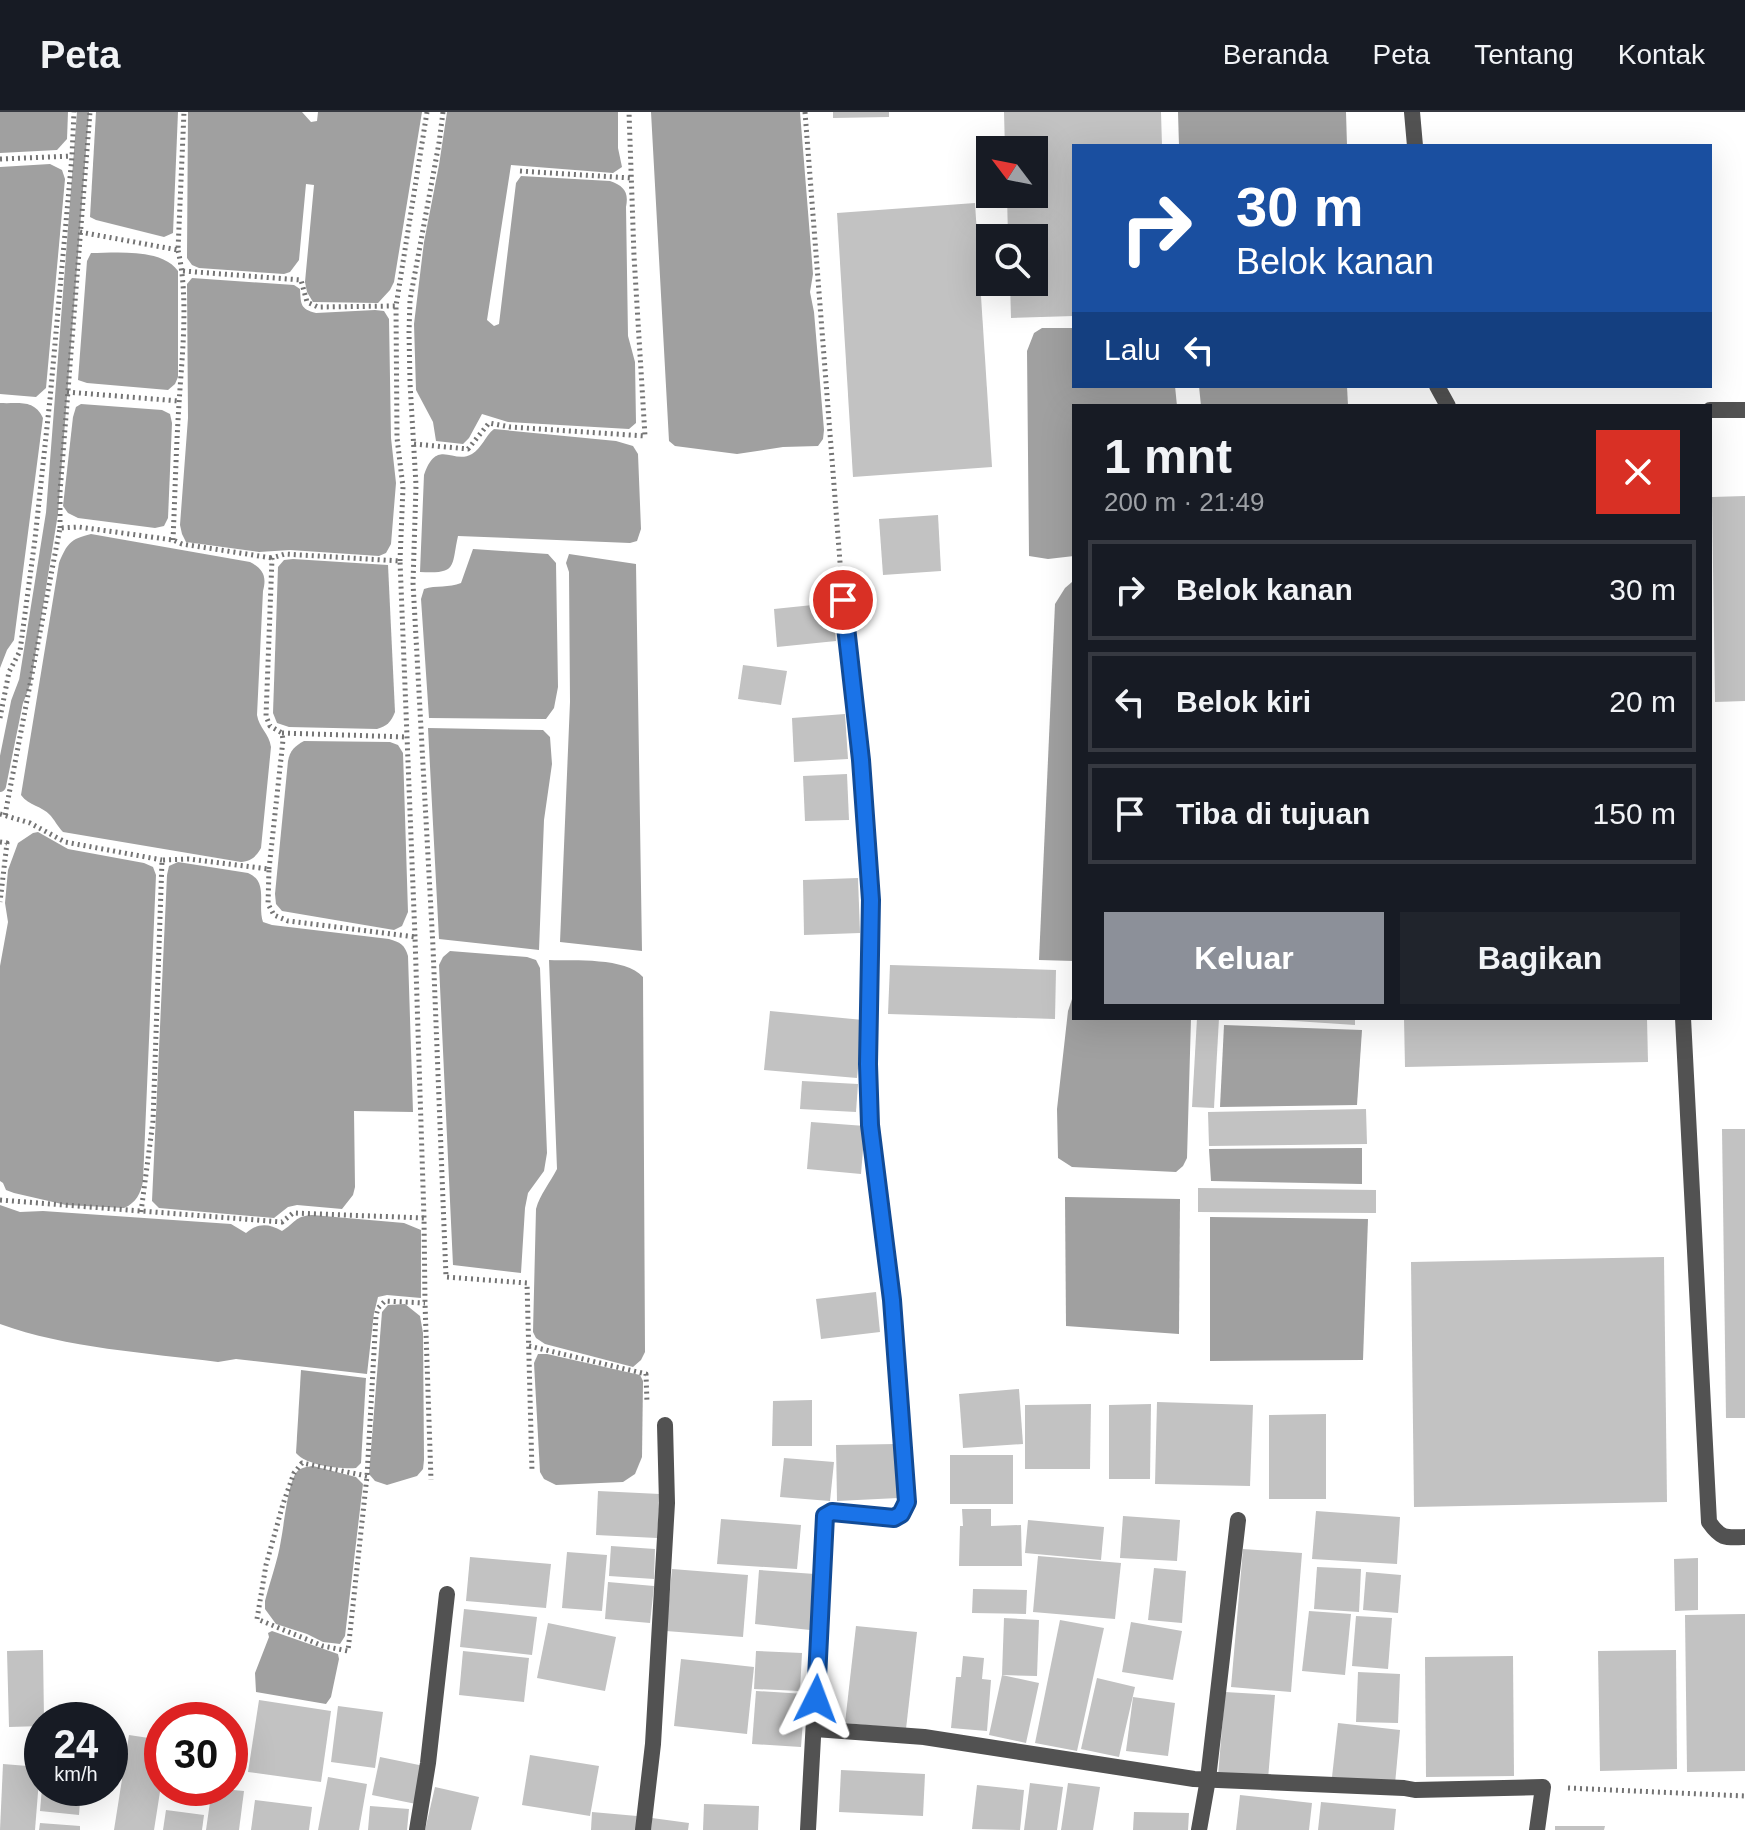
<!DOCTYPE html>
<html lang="id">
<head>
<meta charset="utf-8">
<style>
  body { margin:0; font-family:Arial,sans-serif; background:#20242c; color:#f1f3f6; height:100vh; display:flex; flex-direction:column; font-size:30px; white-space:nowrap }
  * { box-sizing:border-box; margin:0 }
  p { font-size:26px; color:#9ea1a6 }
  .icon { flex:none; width:44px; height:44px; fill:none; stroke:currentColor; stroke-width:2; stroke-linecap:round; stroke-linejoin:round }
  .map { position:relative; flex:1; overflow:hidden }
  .drawer { position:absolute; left:1072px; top:292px; width:640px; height:616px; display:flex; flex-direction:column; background:#171b24; border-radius:0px; box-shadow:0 8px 32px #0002 }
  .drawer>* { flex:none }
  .guide { position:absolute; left:1072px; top:32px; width:640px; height:244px; border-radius:0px; box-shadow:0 8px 32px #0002; background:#1a4fa0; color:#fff; overflow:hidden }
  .needle { width:52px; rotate:302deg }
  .controls { position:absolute; left:976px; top:24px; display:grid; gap:16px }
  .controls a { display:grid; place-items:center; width:72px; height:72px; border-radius:0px; background:#171b24; box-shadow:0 8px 32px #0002; font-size:40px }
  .speed { position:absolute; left:24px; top:1590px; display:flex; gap:16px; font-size:40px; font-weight:700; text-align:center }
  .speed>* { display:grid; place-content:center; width:104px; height:104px; border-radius:50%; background:#171b24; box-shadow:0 8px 32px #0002; line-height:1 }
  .speed small { font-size:20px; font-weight:400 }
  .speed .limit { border:12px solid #d22; background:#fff; color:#111 }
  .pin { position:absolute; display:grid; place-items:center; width:68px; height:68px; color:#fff; margin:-34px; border:4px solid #fff; border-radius:50%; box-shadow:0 2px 8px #0007 }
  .me { position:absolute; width:88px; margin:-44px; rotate:3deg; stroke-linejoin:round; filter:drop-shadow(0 0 6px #0008) }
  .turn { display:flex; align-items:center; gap:28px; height:168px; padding:0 32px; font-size:36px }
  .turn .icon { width:104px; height:104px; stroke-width:2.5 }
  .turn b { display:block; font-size:56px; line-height:68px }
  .then { display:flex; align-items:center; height:76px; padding:0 32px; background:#0003; gap:16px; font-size:30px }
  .round { display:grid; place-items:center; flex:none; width:84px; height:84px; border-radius:0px; background:#20242c }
  .overview { display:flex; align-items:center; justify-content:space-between; height:136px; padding:0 32px }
  h1 { font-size:48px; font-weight:700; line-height:60px }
  .primary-button { display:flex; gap:16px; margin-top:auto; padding:16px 32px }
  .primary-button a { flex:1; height:92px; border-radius:0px; background:#8c9099; color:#fff; font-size:32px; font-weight:700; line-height:92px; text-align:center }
  .primary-button a+a { background:#20242c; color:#f1f3f6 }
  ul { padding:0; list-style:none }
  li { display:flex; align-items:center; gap:24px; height:100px; margin:0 16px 12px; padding:0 16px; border:4px solid #363941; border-radius:0px }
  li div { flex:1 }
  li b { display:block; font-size:30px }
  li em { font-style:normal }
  header { display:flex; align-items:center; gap:48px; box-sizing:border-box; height:112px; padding:0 40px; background:#171b24; border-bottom:2px solid #363941 }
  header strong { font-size:38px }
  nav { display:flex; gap:44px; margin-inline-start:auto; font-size:28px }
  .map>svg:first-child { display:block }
  .water { fill:#a0a0a0 }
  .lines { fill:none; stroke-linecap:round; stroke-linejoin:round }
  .stream { stroke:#a0a0a0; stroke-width:12 }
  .building { fill:#c2c2c2 }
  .path { stroke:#747474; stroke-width:5; stroke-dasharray:2 4; stroke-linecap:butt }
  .lane { stroke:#525252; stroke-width:16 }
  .street { stroke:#525252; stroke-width:16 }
  .route-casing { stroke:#114b97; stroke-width:20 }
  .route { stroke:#1a73e8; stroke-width:14 }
</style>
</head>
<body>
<header>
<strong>Peta</strong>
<nav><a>Beranda</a><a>Peta</a><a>Tentang</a><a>Kontak</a></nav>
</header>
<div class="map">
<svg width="1745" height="1718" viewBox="0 0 1745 1718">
  <rect width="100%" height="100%" fill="#fff"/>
  <g class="water">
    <polygon points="0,0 68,0 67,27 57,38 0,41"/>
    <polygon points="96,0 178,0 173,121 164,125 96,108 90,105"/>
    <polygon points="188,0 302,0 311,10 317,9 318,0 422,0 394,170 390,178 378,191 313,190 307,180 305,170 314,73 306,72 299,148 290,160 284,162 199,156 192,153 187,146"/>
    <path d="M447 0H618V36L622 55 613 61 511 53 487 208 494 214 499 212 516 71 521 64 610 69C624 74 629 80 626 95L628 224 635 250 636 311 629 317 508 310 482 302 469 326 463 332 436 329 433 310 416 278 414 212 424 130 439 53Z"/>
    <polygon points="651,0 800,0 813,162 810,180 814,200 824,318 823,327 818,334 783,335 737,342 675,334 669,329"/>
    <polygon points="1178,0 1346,0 1347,34 1179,34"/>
    <polygon points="50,52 62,58 65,67 46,276 36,285 0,282 0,55"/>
    <path d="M91 141C116 141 162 136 178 159V265L175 272 168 278 87 271 78 268 87 149Z"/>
    <path d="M192 166 294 173 300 177C301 192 300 197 316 201L375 198 384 199 389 207 391 326 396 371 391 432 386 441 379 444 290 438 259 440 186 430 182 422 180 413 188 306 187 172Z"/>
    <polygon points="1042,216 1074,216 1074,274 1175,274 1177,294 1074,294 1074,444 1048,447 1029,444 1027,239 1034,221"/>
    <polygon points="1199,274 1347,274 1348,294 1201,294"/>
    <path d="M0 291C19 292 34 287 43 306L14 528 7 538 0 556Z"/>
    <polygon points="81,292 162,298 170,302 172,311 168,406 164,414 155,416 78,406 68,401 63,394 73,305 76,295"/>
    <path d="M494 317 616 329 633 334 638 342 641 417 637 429 630 431 458 424C451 455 458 462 420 460L424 363C437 325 453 353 472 342 482 336 485 324 494 317Z"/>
    <path d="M91 422 250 450C263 457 267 464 263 479L257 603C259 616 269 621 271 635L261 736C256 745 251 749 241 750L63 720C58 715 54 707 50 703 42 694 29 694 21 683L59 451C67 432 70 427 91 422Z"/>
    <path d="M473 437 548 442 556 451 558 575 554 596 546 607 429 606 421 487 424 477C436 473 449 476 461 471Z"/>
    <polygon points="569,442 636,452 642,839 560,830 570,590 569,460 566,451"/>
    <path d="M293 447 388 453 395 600C391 610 387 614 377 617L289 615 277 611 273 601 278 455 284 448Z"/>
    <polygon points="1072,470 1074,470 1074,849 1039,848 1055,492 1065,476"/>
    <polygon points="428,616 543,618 550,625 552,652 544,708 539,838 439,827"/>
    <path d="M304 629 390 630 398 633 403 641 408 800 402 814 394 818 282 799 276 792 275 782 288 649C290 638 295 634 304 629Z"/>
    <path d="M38 720 68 737 144 751 153 755 156 763 143 1069C141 1081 136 1091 124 1096L66 1093 14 1081 6 1078 3 1071 0 1069V854L8 810 5 791 8 758 18 731 33 721Z"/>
    <path d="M178 750 248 761C269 770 257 792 263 810L272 813 389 827C400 830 405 833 408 844L413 1000 354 999 355 1075 353 1083 342 1097 297 1093 288 1095 274 1106 159 1096 152 1089 167 763 169 754Z"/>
    <polygon points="450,839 527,845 536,848 540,856 547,1041 544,1059 528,1081 525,1096 521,1161 453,1153 439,853 443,845"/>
    <path d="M549 848C575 849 625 845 643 865L645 1240 641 1248 633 1255 545 1232 536 1226 533 1220 536 1097C540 1082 550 1071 557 1057Z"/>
    <polygon points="1074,881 1074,906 1191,906 1187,1046 1183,1054 1176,1060 1072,1055 1058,1046 1057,997 1068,899"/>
    <polygon points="1224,913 1362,918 1357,993 1220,995"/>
    <polygon points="1362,1036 1362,1072 1211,1069 1209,1037"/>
    <polygon points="1065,1085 1180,1087 1179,1222 1066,1214"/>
    <path d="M0 1093 20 1100 43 1099 231 1112 246 1121C258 1111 268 1111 282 1119 295 1111 295 1104 312 1103L404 1111 421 1118V1186L387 1183 378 1185 374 1201 367 1262 236 1247 218 1250C148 1241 66 1236 0 1212Z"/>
    <polygon points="1210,1105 1368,1107 1363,1248 1210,1249"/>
    <polygon points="405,1192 420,1204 423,1221 424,1348 423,1357 417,1364 387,1373 375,1369 369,1362 382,1200 388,1193"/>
    <polygon points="538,1242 547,1242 640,1263 643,1269 642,1345 635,1362 623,1370 556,1373 544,1367 540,1360 534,1251"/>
    <path d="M301 1258 366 1266 361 1351 356 1356C340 1357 307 1354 296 1341Z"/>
    <path d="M313 1354 356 1365 363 1372 345 1524 340 1532 323 1530 307 1522 276 1512 265 1497V1489C270 1469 278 1448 281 1428 284 1413 288 1372 296 1361 300 1355 307 1355 313 1354Z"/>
    <polygon points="272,1519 338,1542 339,1547 331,1585 326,1592 256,1580 255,1561 269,1525 268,1521"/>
  </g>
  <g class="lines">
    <polyline class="stream" points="0,674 17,590 25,569 52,401 83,0"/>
  </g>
  <g class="building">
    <polygon points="833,0 889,0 889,5 833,6"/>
    <polygon points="1004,0 1161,0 1162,34 1074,34 1074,204 1011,206 1010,170 1034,170 1034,126 1008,126 1007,82 1034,82 1034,38 1005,38"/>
    <polygon points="975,91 992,355 853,365 837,101"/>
    <polygon points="1745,384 1745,589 1715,590 1712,385"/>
    <polygon points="938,403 941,459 883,463 879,407"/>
    <polygon points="832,491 836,529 777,535 774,497"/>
    <polygon points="743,553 787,559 781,593 738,587"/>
    <polygon points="845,602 848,647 794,650 792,606"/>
    <polygon points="847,662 849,708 805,709 803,664"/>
    <polygon points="858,766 860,821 804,823 803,768"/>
    <polygon points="890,853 1056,858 1055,907 888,902"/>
    <polygon points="770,899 863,908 857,966 764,958"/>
    <polygon points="1197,906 1219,906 1214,996 1192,995"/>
    <polygon points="1280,906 1355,906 1355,913 1280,908"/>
    <polygon points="1404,906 1647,906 1648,950 1405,955"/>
    <polygon points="802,969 858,972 856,1000 800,997"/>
    <polygon points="1366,997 1367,1032 1209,1034 1208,1000"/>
    <polygon points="811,1010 865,1014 861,1062 807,1057"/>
    <polygon points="1722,1017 1745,1017 1745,1306 1726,1306"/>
    <polygon points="1198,1076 1376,1078 1376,1101 1198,1100"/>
    <polygon points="1664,1145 1667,1390 1414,1395 1411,1150"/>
    <polygon points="876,1180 880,1220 821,1227 816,1187"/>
    <polygon points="1019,1277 1023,1332 963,1336 959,1282"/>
    <polygon points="812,1288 812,1334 772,1334 773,1289"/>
    <polygon points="1157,1290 1253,1293 1250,1374 1155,1372"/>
    <polygon points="1091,1292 1090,1357 1025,1357 1025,1293"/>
    <polygon points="1151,1292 1150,1367 1109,1367 1109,1293"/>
    <polygon points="1326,1302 1326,1387 1269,1387 1269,1303"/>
    <polygon points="896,1332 898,1386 837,1389 836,1333"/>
    <rect x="950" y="1343" width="63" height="49"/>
    <polygon points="784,1346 834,1350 830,1389 780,1385"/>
    <polygon points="598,1379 660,1382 657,1426 596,1423"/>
    <polygon points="962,1397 991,1397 991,1414 1021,1413 1022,1454 959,1454 960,1414 963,1414"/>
    <polygon points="1316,1399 1400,1405 1397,1452 1312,1447"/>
    <polygon points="1123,1404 1180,1408 1177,1449 1120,1446"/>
    <polygon points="721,1407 801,1413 797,1457 717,1452"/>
    <polygon points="1028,1408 1104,1415 1101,1448 1025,1441"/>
    <polygon points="611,1434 655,1437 654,1467 609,1464"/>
    <polygon points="1243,1437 1302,1441 1291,1580 1231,1575"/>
    <polygon points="567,1440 607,1443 602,1499 562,1496"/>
    <polygon points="1038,1444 1121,1451 1115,1507 1033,1500"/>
    <polygon points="470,1445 551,1452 546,1496 466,1489"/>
    <polygon points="1698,1446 1698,1498 1675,1499 1674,1447"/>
    <polygon points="1317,1455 1361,1457 1359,1500 1314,1497"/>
    <polygon points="1154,1456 1186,1459 1182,1511 1148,1508"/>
    <polygon points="672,1457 748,1463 743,1525 666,1519"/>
    <polygon points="759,1458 815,1462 810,1518 755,1512"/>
    <polygon points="1366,1460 1401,1463 1398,1501 1363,1498"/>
    <polygon points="608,1470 654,1474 650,1511 605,1507"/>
    <polygon points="973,1477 1027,1478 1026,1502 972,1501"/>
    <polygon points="464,1497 537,1505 532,1543 460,1535"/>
    <polygon points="1309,1499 1351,1502 1345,1563 1302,1559"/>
    <polygon points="1745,1502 1745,1659 1687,1660 1685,1503"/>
    <polygon points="1356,1504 1392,1506 1388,1557 1352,1554"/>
    <polygon points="1004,1506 1039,1508 1037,1564 1002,1563"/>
    <polygon points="1060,1508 1104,1516 1077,1639 1035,1631"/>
    <polygon points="1131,1510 1182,1519 1173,1568 1122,1560"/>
    <polygon points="548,1511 616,1525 605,1579 537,1566"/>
    <polygon points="856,1514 917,1520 906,1617 845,1611"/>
    <polygon points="43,1538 44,1608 42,1608 42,1614 9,1615 7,1539"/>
    <polygon points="1676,1538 1677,1657 1600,1659 1598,1539"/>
    <polygon points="463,1539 529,1546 524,1590 459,1583"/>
    <polygon points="756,1539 802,1541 800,1579 754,1577"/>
    <polygon points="963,1544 984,1546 982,1567 991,1568 987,1619 951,1616 956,1565 961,1565"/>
    <polygon points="1513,1544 1514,1664 1426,1665 1425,1545"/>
    <polygon points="681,1547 754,1555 747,1622 674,1614"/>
    <polygon points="1358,1560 1400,1562 1398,1611 1356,1610"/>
    <polygon points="1002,1563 1039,1571 1026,1631 989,1623"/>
    <polygon points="1097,1566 1135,1575 1119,1645 1081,1637"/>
    <polygon points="756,1579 805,1582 801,1635 752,1632"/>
    <polygon points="1225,1580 1275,1583 1268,1667 1218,1664"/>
    <polygon points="1133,1585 1175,1591 1168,1644 1126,1639"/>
    <polygon points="259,1588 331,1599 321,1670 248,1660"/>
    <polygon points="338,1594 383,1600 375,1656 331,1650"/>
    <polygon points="1338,1611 1400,1618 1395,1672 1332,1665"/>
    <polygon points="129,1623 162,1628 162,1667 154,1718 114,1718"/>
    <polygon points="530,1643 599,1654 590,1704 522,1693"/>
    <polygon points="380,1645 424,1654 416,1692 372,1683"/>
    <polygon points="3,1652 40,1655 35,1718 0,1718"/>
    <polygon points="841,1658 925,1662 923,1704 839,1700"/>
    <polygon points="328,1665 367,1672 359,1718 318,1718"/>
    <polygon points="1030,1671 1063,1675 1057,1718 1024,1718"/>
    <polygon points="1068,1671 1100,1675 1093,1718 1061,1718"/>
    <polygon points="977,1673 1024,1678 1020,1718 972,1717"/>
    <polygon points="435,1675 479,1685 471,1718 425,1718"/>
    <polygon points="42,1676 81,1676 79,1703 40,1699"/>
    <polygon points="212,1676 244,1679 239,1718 206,1718"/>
    <polygon points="1240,1683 1312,1691 1309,1718 1236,1718"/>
    <polygon points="255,1688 312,1695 309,1718 251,1718"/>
    <polygon points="1321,1690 1396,1697 1394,1718 1318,1718"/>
    <polygon points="704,1692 759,1694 758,1718 703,1718"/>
    <polygon points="370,1694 409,1697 407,1718 368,1718"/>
    <polygon points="166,1698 204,1703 202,1718 163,1718"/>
    <polygon points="592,1700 637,1704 636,1718 591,1718"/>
    <polygon points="1134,1700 1189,1701 1188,1718 1133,1718"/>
    <polygon points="652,1706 689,1711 688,1718 651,1718"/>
    <polygon points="40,1711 80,1714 80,1718 39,1718"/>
    <polygon points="1555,1714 1605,1714 1604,1718 1555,1718"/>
  </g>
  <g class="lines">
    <g class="path">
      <polyline points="443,0 439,31 410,188 409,220 410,271 416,373 413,471 433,835 446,1165 527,1171 532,1360"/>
      <polyline points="805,0 841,463"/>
      <polyline points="0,47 72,44"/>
      <polyline points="520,59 631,66"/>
      <polyline points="80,120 178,138 184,0"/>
      <polyline points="183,159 301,168 307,190 318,195 396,194"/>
      <polyline points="67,280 179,289"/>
      <polyline points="414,332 468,337 489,311 510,315 645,324 634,144 629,0"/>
      <polyline points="60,416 60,380 90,0"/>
      <path d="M173 428C175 383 176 337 179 292 182 242 189 187 178 138"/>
      <polyline points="400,449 403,375 397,326 396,194 427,0"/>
      <polyline points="0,606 9,560 20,539 35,427 50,287 72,44 74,0"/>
      <polyline points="282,621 407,625"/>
      <polyline points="0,702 30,711 65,730 162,748"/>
      <polyline points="5,703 60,416 79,415 173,428 182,432 272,446"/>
      <polyline points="0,730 7,731 0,790"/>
      <polyline points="269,757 283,628 282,621 270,614 266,604 272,446 285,442 400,449 415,825"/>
      <polyline points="0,1088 282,1110 293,1101 424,1106 425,1191 431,1368"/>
      <polyline points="141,1100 153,1009 162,748 189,747 269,757 268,792 274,803 288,809 415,825 424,1106"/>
      <polyline points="529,1234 646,1262 647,1291"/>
      <polyline points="367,1364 302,1351 294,1361 283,1392 266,1453 257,1507 323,1534 348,1539 367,1364 376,1204 378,1196 385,1189 425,1191"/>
      <polyline points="1568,1676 1745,1684"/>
    </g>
    <g class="lane">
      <polyline points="1412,0 1415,34"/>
      <polyline points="1437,274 1448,294"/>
      <polyline points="1710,298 1745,298"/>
      <path d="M1683 906 1709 1410C1721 1427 1725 1426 1745 1425"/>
    </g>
    <g class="street">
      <polyline points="815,1617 924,1625 1194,1667 1404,1676 1415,1678 1543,1675 1537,1718"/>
      <polyline points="417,1718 428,1651 447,1482"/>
      <polyline points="643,1718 653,1632 667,1391 665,1313"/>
      <polyline points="808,1718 825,1404 832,1400 894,1406 905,1397 907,1390 892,1188 870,1013 868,952 871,788 861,648 843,488"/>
      <polyline points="1199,1718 1208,1667 1238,1408"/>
    </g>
  </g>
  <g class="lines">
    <defs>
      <polyline id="route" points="816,1587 825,1404 832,1400 894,1406 901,1402 907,1390 892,1188 870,1013 868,952 871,788 861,648 843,488"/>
    </defs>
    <use href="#route" class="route-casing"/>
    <use href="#route" class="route"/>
  </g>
</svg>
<div class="controls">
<a><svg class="needle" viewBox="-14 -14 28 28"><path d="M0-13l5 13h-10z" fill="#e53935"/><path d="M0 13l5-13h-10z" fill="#9ea1a6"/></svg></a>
<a><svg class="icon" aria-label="search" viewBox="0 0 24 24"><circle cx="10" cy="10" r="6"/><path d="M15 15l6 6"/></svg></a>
</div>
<div class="speed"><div>24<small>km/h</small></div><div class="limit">30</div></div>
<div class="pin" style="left:843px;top:488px;background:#d93025"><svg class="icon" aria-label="arrive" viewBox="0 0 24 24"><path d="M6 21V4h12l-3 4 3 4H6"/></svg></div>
<svg class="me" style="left:816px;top:1587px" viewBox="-20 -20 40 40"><path d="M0-17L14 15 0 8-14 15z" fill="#1a73e8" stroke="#fff" stroke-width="4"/></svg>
<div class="guide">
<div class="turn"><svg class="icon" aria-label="right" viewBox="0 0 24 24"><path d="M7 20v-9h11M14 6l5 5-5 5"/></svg><div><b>30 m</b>Belok kanan</div></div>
<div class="then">Lalu<svg class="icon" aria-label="left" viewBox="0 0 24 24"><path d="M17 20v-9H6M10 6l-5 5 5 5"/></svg></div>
</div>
<section class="drawer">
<div class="overview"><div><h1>1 mnt</h1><p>200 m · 21:49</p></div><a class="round" style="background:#d93025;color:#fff"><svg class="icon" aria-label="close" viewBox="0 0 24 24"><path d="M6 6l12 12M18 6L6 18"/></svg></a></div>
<ul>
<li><svg class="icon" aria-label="right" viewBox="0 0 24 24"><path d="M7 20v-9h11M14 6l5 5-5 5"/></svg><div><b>Belok kanan</b></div><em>30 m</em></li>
<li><svg class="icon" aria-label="left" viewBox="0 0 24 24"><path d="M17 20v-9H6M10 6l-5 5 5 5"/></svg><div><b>Belok kiri</b></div><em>20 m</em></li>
<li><svg class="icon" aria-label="arrive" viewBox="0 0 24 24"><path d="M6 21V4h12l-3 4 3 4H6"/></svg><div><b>Tiba di tujuan</b></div><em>150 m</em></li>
</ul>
<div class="primary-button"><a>Keluar</a><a>Bagikan</a></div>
</section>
</div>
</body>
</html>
